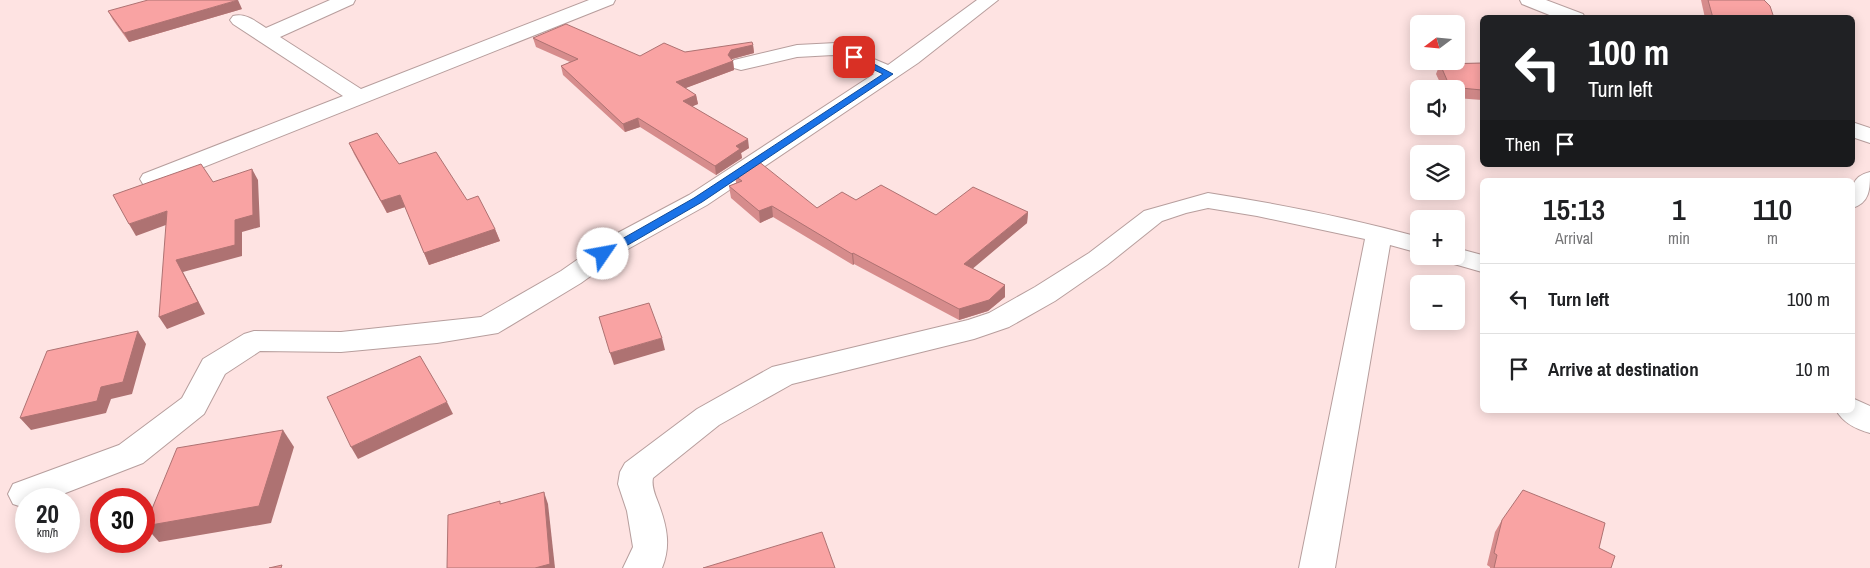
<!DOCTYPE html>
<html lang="en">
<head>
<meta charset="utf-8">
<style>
  body { margin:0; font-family:"Archivo Narrow",sans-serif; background:#f2f2f2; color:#202124; height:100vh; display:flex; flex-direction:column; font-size:19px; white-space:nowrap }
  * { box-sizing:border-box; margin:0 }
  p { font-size:16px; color:#757577 }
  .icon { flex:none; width:28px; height:28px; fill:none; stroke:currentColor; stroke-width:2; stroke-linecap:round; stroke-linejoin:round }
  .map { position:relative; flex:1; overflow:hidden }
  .drawer { position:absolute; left:1480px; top:178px; width:375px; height:235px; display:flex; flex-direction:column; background:#fff; border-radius:8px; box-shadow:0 2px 12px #0003 }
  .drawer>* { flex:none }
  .top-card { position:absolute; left:1480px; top:15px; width:375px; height:152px; border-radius:8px; box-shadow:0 2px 12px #0003; background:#202124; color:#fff; overflow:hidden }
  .needle { width:32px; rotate:254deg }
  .fabs { position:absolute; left:1410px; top:15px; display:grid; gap:10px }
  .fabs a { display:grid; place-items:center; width:55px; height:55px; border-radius:8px; background:#fff; box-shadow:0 2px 12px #0003; font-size:25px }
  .speed { position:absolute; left:15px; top:488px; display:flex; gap:10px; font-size:25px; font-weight:700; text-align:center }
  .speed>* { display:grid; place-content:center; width:65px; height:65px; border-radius:50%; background:#fff; box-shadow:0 2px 12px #0003; line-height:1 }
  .speed small { font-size:12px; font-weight:400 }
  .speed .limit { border:8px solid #d22; background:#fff; color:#111 }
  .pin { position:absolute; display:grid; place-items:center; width:42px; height:42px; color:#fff; margin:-21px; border-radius:10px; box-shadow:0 2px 8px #0006 }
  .me { position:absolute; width:55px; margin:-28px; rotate:57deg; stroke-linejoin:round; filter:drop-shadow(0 0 4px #0008) }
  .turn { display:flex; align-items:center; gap:18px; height:105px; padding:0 25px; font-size:22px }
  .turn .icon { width:65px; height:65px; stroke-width:2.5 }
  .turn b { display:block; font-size:35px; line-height:42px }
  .then { display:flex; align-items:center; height:48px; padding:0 25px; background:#0003; gap:10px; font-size:19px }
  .eta { display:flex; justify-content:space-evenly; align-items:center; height:85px; text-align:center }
  .eta b { font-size:30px; font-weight:600; line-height:35px }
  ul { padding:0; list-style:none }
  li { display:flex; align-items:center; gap:15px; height:70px; padding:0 25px; border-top:1px solid #e0e0e0 }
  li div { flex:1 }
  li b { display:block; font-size:19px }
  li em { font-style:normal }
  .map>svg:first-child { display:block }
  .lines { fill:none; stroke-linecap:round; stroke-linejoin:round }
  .minor-casing { stroke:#b79e9d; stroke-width:2 }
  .secondary-casing { stroke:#b79e9d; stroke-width:2 }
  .minor { fill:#fff; fill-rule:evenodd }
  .secondary { fill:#fff; fill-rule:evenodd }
  .wall { fill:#d68c8c }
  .shaded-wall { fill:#ae7272 }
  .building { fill:#f9a3a3; stroke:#ae7272 }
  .route { fill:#1a73e8; stroke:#114b97 }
</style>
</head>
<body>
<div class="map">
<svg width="1870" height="568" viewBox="0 0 1870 568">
  <rect width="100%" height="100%" fill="#fee3e2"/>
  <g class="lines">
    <defs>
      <g id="minor">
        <path d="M330 0H355L353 4 280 37 361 89 589 0H615L613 4 161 184 152 186 143 184 140 179 143 174 343 96 233 24 230 20 233 16C246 13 255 21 266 28Z"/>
        <polygon points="977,0 998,0 918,63 707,205 628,249 581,283 498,333 437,343 341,352 260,351 225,374 204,414 143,463 50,499 26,499 25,508 13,504 8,494 13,484 119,445 182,398 203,359 244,334 254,331 341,332 481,317 561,271 610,237 689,195 874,74 833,55 797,57 741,70 734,68 731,64 734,60 797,45 836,43 888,65"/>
        <path d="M1870 172C1870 189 1870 203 1852 208 1852 191 1849 177 1870 172Z"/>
        <path d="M1208 193C1279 204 1350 218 1419 237V253L1390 245 1335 568H1299L1365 239 1257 216 1208 208 1186 213 1162 221 1107 265 1055 301 1009 327 974 339 792 384 719 425 653 478C651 487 656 497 659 505 667 527 671 546 662 568H623L633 547 627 511 618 484 620 472 625 463 697 409 772 367 968 320 989 313 1035 287 1089 253 1144 211Z"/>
        <polygon points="1456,248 1482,255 1482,272 1447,262 1443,256 1456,256"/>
        <path d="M1852 398 1870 406V433C1856 429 1843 423 1836 410H1852Z"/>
      </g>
      <g id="secondary">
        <polygon points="1520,0 1546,0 1583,14 1585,18 1557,18 1522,4"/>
        <polygon points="1852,122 1870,128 1870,143 1852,137"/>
      </g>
    </defs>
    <use href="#minor" class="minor-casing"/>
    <use href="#secondary" class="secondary-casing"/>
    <use href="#minor" class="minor"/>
    <use href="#secondary" class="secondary"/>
  </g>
  <g class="wall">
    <polygon points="1701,0 1764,0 1774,18 1705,18"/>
    <polygon points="242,9 129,42 113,20 108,11"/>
    <polygon points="533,38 640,56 685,52 753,45 754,53 732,59 732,60 733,61 734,70 685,88 696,95 698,104 692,106 749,148 741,153 742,158 716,175 640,127 625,132 563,75 561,66 570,62 536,47"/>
    <polygon points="1482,63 1482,100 1456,98 1456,89 1443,89 1436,74 1440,64"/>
    <polygon points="349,143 467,200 495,229 500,241 429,265 405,207 387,213 354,154"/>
    <polygon points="735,176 817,208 856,200 936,215 1028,212 1027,223 972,268 1005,285 1005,297 988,311 959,320 854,264 853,265 773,217 760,223 731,198 729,186 736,183"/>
    <polygon points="1502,520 1599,548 1611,568 1490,568 1490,567 1487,565 1495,532"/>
  </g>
  <g class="shaded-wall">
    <polygon points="238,0 242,9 129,42 124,33"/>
    <polygon points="753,45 754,53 732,59 730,62 733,61 734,70 678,91 676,82 728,55 731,50"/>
    <polygon points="696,95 698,104 684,110 683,101"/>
    <polygon points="638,118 640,127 625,132 623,124"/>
    <polygon points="748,139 749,148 741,153 742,158 716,175 715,166 736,146"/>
    <polygon points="252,169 258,180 260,227 242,232 242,256 183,272 205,314 167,329 159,317 176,260 235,220"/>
    <polygon points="400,195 405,207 387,213 381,201"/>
    <polygon points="772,206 773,217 760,223 759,211"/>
    <polygon points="167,211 174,222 136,236 129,224"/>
    <polygon points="1028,212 1027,223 964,276 964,264"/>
    <polygon points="495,229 500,241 429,265 424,253"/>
    <polygon points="853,253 854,264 853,265 852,254"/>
    <polygon points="1005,285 1005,297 988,311 959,320 959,309"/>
    <polygon points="138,331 146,344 132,394 111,399 106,413 31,430 20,418 101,387"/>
    <polygon points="662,338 665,350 614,365 610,353"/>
    <polygon points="447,402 453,414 358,459 351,447"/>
    <polygon points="283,430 294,447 271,523 159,542 145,526"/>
    <polygon points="544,492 548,504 555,568 535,568"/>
  </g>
  <g class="building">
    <polygon points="148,0 238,0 124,33 108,11"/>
    <polygon points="1708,0 1764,0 1770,6 1774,18 1713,18"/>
    <polygon points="566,24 640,56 664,43 685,52 752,42 753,45 731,50 728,55 733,61 676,82 696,95 683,101 748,139 736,146 740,149 715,166 638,118 623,124 561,66 578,59 533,38"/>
    <polygon points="1482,63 1482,90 1450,87 1440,64"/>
    <polygon points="377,133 399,164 436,152 467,200 478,196 495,229 424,253 400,195 381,201 349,143"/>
    <polygon points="758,161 817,208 842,192 856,200 881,185 936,215 973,187 1028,212 964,264 1005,285 989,300 959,309 853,253 852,254 772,206 759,211 729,186 742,181 735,176"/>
    <polygon points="201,164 213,182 252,169 253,215 235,220 235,245 176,260 198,302 159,317 167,211 129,224 113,195"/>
    <polygon points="649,303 662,338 610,353 599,317"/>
    <polygon points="138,331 123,382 101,387 97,401 20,418 47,351"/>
    <polygon points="420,356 447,402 351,447 327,397"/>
    <polygon points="283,430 259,506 145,526 177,448"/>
    <polygon points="1523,490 1605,523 1599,548 1615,556 1611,568 1494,568 1497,555 1494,553 1502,520"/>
    <polygon points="544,492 550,564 535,568 447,568 448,515 500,501 500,504"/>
    <polygon points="822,532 835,568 703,568"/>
    <polygon points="282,565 281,568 269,568"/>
  </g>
  <polygon class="route" points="851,55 857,55 893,74 702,202 607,257 599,257 598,254 599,252 694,198 883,74 851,59"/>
</svg>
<div class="fabs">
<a><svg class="needle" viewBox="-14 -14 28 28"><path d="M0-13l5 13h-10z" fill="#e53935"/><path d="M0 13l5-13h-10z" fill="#757577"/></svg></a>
<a><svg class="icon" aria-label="sound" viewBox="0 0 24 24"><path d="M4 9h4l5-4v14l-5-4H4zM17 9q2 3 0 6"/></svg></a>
<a><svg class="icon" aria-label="layers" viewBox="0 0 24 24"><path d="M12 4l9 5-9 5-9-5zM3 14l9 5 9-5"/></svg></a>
<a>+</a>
<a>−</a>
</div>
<div class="speed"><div>20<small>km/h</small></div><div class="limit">30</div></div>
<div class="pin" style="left:854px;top:57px;background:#d93025"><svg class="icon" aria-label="arrive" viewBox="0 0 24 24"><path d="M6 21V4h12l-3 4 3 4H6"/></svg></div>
<svg class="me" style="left:603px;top:254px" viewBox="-20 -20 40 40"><circle r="19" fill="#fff"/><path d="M0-13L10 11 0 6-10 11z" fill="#1a73e8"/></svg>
<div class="top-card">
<div class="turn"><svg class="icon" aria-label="left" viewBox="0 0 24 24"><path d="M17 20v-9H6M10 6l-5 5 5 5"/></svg><div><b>100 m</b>Turn left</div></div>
<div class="then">Then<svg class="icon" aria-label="arrive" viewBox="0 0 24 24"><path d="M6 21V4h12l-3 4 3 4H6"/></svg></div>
</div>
<section class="drawer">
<div class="eta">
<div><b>15:13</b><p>Arrival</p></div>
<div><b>1</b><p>min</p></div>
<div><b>110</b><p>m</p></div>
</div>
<ul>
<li><svg class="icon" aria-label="left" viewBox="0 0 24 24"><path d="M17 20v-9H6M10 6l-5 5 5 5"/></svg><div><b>Turn left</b></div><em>100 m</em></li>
<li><svg class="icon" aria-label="arrive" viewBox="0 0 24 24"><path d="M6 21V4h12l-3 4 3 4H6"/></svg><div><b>Arrive at destination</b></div><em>10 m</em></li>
</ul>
</section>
</div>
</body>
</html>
